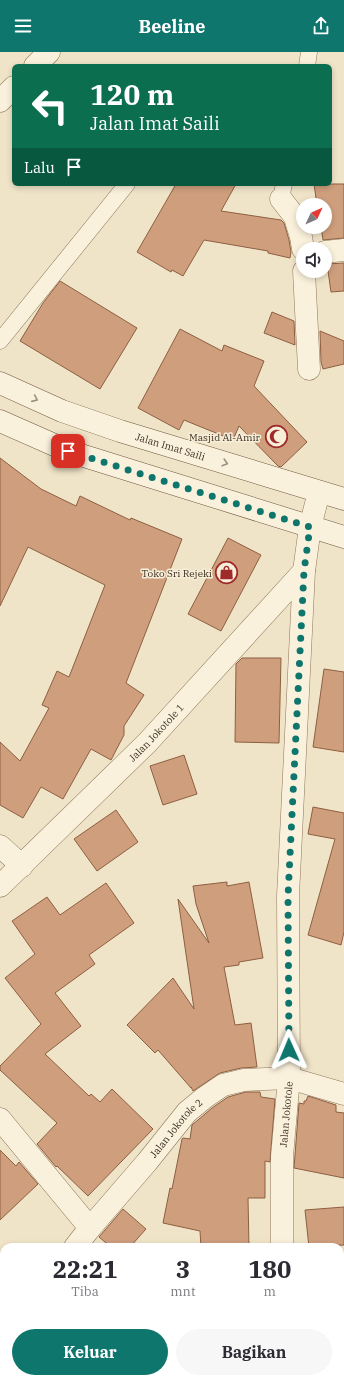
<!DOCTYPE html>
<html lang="id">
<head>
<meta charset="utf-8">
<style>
  body { margin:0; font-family:"IBM Plex Serif",serif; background:#f7f7f7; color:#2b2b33; height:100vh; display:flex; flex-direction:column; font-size:15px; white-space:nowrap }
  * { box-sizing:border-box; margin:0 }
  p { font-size:13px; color:#7c7c81 }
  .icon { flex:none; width:22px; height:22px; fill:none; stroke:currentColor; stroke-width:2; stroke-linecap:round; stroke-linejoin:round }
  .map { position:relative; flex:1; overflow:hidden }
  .sheet { position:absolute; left:0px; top:1191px; width:344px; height:140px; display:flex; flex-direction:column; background:#fff; border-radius:12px 12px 0 0; box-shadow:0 2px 6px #0003 }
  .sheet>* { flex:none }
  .banner { position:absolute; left:12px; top:12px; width:320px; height:122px; border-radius:6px; box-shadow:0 2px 6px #0003; background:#0b6e4f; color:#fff; overflow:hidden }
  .needle { width:26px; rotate:46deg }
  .buttons { position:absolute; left:296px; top:146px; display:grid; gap:8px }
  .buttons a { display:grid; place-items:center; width:36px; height:36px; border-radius:50%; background:#fff; box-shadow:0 2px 6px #0003; font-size:20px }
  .pin { position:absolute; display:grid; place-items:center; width:34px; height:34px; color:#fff; margin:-17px; border-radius:8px; box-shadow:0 2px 6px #0006 }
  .me { position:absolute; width:44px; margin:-22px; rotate:359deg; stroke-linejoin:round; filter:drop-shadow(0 0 3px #0008) }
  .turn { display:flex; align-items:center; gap:14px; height:84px; padding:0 12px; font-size:18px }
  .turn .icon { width:52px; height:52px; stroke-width:2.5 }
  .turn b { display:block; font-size:28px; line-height:34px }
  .then { display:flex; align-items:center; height:38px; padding:0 12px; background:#0003; gap:8px; font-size:15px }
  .eta { display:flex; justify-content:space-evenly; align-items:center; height:68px; text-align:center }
  .eta b { font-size:24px; font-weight:800; line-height:28px }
  .cta { display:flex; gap:8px; margin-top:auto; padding:8px 12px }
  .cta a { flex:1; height:46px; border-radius:24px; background:#0f766e; color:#fff; font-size:16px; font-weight:800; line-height:46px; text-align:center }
  .cta a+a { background:#f7f7f7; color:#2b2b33 }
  header { display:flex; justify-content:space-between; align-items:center; height:52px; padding:0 12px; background:#0f766e; color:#fff; font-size:18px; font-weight:800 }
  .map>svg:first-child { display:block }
  .building { fill:#cf9f7d; stroke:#8d5f41 }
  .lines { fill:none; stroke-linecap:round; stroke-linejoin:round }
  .service-casing { stroke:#8d765c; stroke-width:17 }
  .minor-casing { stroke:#8d765c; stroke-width:23 }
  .secondary-casing { stroke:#6f573f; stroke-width:23 }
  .service { stroke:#faf1dc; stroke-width:16 }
  .minor { stroke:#faf1dc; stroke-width:22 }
  .secondary { stroke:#faf1dc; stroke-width:22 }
  .oneway { stroke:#9c907e }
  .route { stroke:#0f766e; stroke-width:7; stroke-dasharray:0 12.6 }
  .labels { text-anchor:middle; stroke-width:3; stroke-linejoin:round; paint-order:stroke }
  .poi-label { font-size:10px; fill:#3d2e20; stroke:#f7eed8; text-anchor:end }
  .street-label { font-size:10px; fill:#3d2e20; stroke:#f7eed8 }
</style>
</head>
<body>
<header><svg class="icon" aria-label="menu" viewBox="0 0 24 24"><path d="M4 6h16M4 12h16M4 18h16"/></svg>Beeline<svg class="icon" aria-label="share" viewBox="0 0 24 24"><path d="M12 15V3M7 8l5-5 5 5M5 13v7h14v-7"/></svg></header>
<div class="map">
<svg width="344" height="1331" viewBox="0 0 344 1331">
  <rect width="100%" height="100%" fill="#f0e4c8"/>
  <g class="building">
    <polygon points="176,132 236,132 221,159 281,168 284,171 289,188 291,200 290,206 268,201 268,199 204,188 183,224 172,218 171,220 137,200"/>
    <polygon points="314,132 344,132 344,186 323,188 321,175 325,175 325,153 317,153"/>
    <polygon points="344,211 344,239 331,240 327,212"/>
    <polygon points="60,229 137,276 100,337 20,289 43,251"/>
    <polygon points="272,260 294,269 295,293 264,281"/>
    <polygon points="180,277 222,299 224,293 264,309 254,334 307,390 281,415 278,414 239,374 233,388 184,368 179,378 138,356"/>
    <polygon points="320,279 344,289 344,312 323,317 321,310"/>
    <polygon points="0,406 41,437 76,454 80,444 130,468 131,466 182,487 126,631 144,643 124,674 124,683 111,708 91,697 63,747 41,735 23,766 0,753 0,690 20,709 49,656 42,653 57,619 69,625 105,533 28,495 0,554"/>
    <polygon points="228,486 261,503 221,579 188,562"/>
    <polygon points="242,606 281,606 279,691 235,690 236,612"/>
    <polygon points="324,617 344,620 344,700 313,695"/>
    <polygon points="184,703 197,742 163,753 150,714"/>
    <polygon points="313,755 344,761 344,880 341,893 308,883 335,787 308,782"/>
    <polygon points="116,758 138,790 97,819 74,787"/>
    <polygon points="227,830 227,834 249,830 263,906 239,910 239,913 224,915 235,973 251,971 257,1015 241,1016 220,1021 193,1039 191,1035 191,1036 158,998 155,1001 127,973 173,926 194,957 178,847 209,891 196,852 193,834"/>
    <polygon points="106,831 134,871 89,903 95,912 55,941 81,974 45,1002 89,1044 91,1042 100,1050 112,1037 153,1077 88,1144 57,1114 56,1115 37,1092 57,1071 0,1018 0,1014 41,972 5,926 35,902 12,869 47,845 60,863"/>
    <polygon points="246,1040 260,1040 261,1045 275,1047 270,1110 265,1109 265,1146 248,1146 249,1195 201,1195 200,1179 163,1171 170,1136 172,1137 182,1087 183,1086 190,1087 192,1073 212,1056 228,1045"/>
    <polygon points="308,1044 336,1053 336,1060 344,1061 344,1126 294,1116 299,1051 304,1052 304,1049 306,1049"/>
    <polygon points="0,1098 16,1114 19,1110 38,1132 0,1168"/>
    <polygon points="344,1155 344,1193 309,1195 305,1158"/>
    <polygon points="123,1157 146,1177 130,1195 111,1195 99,1185"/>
  </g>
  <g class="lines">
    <defs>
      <g id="service">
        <polyline points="307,14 309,0"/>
        <polyline points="281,147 284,132"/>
        <polyline points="0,289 127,132"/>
      </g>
      <g id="minor">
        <polyline points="35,14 49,0"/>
        <polyline points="0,49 14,35"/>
        <polyline points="281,147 295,165 301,185 303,197"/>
        <polyline points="325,200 344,198"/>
        <polyline points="304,219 309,317"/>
        <polyline points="0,794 22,814"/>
        <path id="s1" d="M0 834 147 691 304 519"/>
        <polyline points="0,1067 90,1176 75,1195"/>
        <path id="s2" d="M90 1176 147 1110 187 1060 204 1046 223 1033 244 1028 289 1026 344 1042"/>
        <path id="s3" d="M282 1195V1104L289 1026 288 844 304 519 310 475 319 440"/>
        <polyline points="0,1298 4,1292"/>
        <polyline points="293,1327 294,1331"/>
      </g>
      <g id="secondary">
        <path id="s4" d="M0 331 62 359 120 379 344 447"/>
        <polyline points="0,369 68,399 344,485"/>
      </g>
    </defs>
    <use href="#service" class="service-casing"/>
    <use href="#minor" class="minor-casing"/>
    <use href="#secondary" class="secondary-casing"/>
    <use href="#service" class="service"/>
    <use href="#minor" class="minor"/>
    <use href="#secondary" class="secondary"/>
  </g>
  <defs><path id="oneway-chevron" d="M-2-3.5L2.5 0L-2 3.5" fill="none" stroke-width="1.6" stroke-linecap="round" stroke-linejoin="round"/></defs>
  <g class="oneway">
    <use href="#oneway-chevron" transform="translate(35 347) rotate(24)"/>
    <use href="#oneway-chevron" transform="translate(225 411) rotate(17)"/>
  </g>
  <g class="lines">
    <polyline class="route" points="68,399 310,475 304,519 288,844 289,998"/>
  </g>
  <defs>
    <symbol id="mosque-ring" viewBox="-11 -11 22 22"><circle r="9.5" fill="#f7eed8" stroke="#9e2a2b" stroke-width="1.5"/><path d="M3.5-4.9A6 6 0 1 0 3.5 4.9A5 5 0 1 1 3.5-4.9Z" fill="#9e2a2b"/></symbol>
    <symbol id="shop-ring" viewBox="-11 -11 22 22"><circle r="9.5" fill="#f7eed8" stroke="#9e2a2b" stroke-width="1.5"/><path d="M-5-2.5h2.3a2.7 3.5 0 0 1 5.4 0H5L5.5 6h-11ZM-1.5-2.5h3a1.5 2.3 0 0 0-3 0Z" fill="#9e2a2b"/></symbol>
  </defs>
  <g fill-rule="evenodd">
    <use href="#mosque-ring" x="264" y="372" width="25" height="25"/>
    <use href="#shop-ring" x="214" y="508" width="25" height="25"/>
  </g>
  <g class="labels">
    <g class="poi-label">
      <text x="260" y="389">Masjid Al-Amir</text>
      <text x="212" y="525">Toko Sri Rejeki</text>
    </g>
    <g class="street-label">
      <text dy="4" stroke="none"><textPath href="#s4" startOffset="182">Jalan Imat Saili</textPath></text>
      <text dy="4" stroke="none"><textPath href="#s1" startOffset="219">Jalan Jokotole 1</textPath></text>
      <text dy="4" stroke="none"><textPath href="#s3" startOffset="133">Jalan Jokotole</textPath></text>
      <text dy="4" stroke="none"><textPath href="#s2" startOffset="132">Jalan Jokotole 2</textPath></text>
    </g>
  </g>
</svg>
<div class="buttons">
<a><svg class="needle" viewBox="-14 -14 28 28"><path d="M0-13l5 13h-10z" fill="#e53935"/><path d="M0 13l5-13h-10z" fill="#7c7c81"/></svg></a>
<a><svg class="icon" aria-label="sound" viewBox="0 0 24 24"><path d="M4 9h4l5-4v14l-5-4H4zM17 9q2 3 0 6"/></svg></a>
</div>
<div class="pin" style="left:68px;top:399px;background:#d93025"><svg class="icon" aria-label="arrive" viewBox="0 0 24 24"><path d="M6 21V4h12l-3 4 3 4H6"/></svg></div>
<svg class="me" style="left:289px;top:998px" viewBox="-20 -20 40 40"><path d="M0-17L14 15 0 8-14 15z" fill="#0f766e" stroke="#fff" stroke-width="4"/></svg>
<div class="banner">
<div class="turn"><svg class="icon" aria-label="left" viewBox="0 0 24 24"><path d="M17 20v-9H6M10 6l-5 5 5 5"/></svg><div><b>120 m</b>Jalan Imat Saili</div></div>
<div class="then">Lalu<svg class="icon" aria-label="arrive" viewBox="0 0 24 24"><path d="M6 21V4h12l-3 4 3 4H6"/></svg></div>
</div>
<section class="sheet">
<div class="eta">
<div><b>22:21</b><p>Tiba</p></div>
<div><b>3</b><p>mnt</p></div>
<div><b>180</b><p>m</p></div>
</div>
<div class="cta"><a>Keluar</a><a>Bagikan</a></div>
</section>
</div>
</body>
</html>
